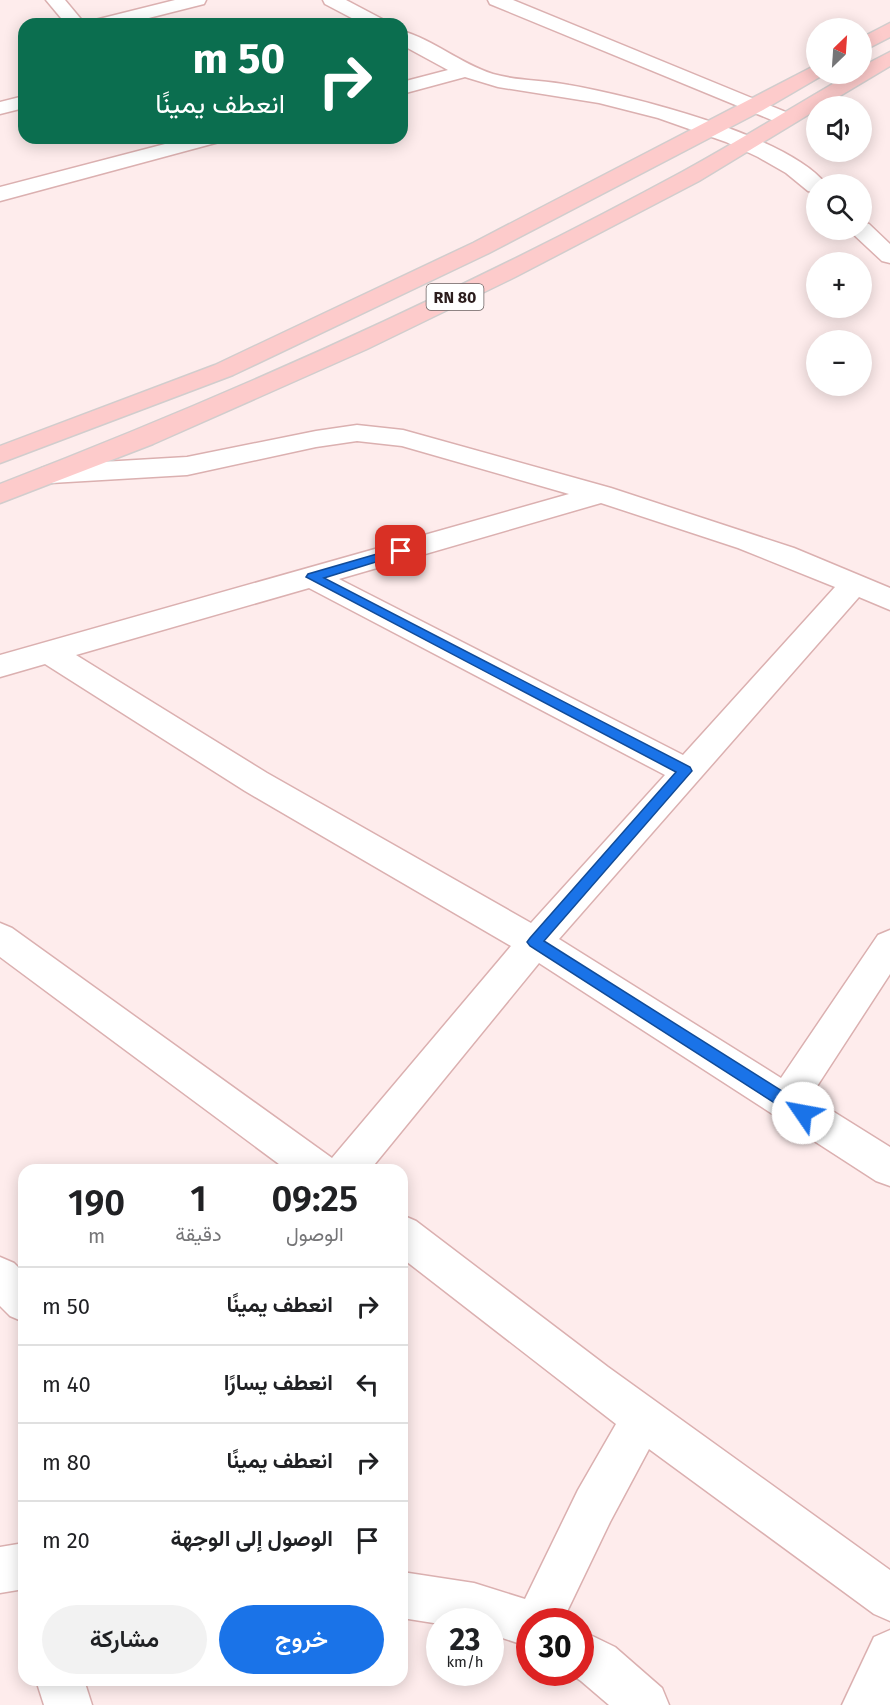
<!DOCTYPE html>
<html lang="ar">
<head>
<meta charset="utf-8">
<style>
  body { margin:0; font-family:"Fira Sans",Vazirmatn,sans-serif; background:#f2f2f2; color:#202124; direction:rtl; height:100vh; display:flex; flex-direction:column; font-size:22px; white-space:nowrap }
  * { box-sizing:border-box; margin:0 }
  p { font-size:20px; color:#757577 }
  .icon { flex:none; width:33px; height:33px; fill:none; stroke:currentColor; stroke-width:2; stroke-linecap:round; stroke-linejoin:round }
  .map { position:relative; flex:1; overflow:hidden; direction:ltr }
  .side { position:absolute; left:18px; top:1164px; width:390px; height:522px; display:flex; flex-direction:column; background:#fff; border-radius:18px; box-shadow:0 3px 15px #0003; direction:rtl }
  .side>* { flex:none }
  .banner { position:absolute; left:18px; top:18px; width:390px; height:126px; border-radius:18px; box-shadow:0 3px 15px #0003; direction:rtl; background:#0b6e4f; color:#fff; overflow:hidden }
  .needle { width:39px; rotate:25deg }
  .fabs { position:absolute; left:806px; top:18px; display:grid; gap:12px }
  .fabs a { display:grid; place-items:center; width:66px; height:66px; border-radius:50%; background:#fff; box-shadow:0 3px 15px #0003; font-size:30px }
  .speed { position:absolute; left:426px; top:1608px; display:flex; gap:12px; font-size:30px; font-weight:700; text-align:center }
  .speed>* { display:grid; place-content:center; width:78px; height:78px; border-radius:50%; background:#fff; box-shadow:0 3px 15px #0003; line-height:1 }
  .speed small { font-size:15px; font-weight:400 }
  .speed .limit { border:9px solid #d22; background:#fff; color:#111 }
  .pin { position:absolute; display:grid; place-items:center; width:51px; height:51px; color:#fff; margin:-26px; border-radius:12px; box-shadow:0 3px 9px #0006 }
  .me { position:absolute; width:66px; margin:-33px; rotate:303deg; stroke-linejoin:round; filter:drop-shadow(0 0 4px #0008) }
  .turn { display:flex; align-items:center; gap:21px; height:126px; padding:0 24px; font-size:27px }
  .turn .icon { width:78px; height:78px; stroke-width:2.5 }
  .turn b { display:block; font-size:42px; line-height:51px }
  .eta { display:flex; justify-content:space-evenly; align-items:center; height:102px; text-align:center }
  .eta b { font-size:36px; font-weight:600; line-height:42px }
  .action { display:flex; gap:12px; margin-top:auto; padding:12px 24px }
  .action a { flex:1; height:69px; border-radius:36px; background:#1a73e8; color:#fff; font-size:24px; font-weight:600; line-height:69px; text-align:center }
  .action a+a { background:#f2f2f2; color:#202124 }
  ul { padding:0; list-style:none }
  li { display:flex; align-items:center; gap:18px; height:78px; padding:0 24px; border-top:2px solid #e0e0e0 }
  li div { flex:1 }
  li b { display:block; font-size:22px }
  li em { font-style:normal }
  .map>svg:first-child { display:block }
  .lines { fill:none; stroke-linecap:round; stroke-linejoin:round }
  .minor-casing { stroke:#dbb0b0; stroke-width:3 }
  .primary-casing { stroke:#d1cdcd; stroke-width:3 }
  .minor { fill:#fff; fill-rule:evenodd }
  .primary { fill:#fdcbcb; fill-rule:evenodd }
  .route { fill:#1a73e8; stroke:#114b97; stroke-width:1.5 }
  .labels { text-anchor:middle; stroke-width:6; stroke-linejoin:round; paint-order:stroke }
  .shield { fill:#fff; stroke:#6b6161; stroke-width:1.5 }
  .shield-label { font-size:16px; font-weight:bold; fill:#2c1d1d }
</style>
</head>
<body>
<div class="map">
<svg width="890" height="1705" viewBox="0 0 890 1705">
  <rect width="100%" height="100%" fill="#feecec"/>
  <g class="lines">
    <defs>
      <g id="minor">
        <polygon points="46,0 65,0 85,24 66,24"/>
        <polygon points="175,0 206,0 204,4 125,24 93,24 95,20"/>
        <polygon points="323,0 346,0 384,20 386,24 363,24 325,4"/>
        <polygon points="488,0 513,0 793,115 796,119 793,123 786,125 779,123 490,4"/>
        <path d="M402 31C432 39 461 64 493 74 517 81 544 80 569 85 632 96 787 135 826 184H816V193L808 191 786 173 758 157 726 142 658 118 599 103 498 87 465 77 402 94V82L448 70 402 45Z"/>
        <polygon points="24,96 24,108 0,114 0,102"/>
        <polygon points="188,138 222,138 219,142 0,201 0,187"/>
        <polygon points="861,222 869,224 890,244 890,263 882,261 853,234 850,230 861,230"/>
        <path d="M357 425 403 430 611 488 794 548 890 588V610L859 597 559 939 781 1078 878 935 890 930V974L810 1097 890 1147V1186L876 1181 539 963 370 1170H287L0 957V923L12 928 332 1158 511 946 245 791 45 664 0 677V655L569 494 402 446 357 441 316 447 187 475 51 483 42 480 38 474 42 468 51 465 187 457 316 431ZM601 503 738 548 835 587 683 755 339 579ZM309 588 665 775 531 923 267 773 76 655Z"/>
        <polygon points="402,1215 416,1221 608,1367 890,1570 890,1621 874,1614 649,1449 610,1522 562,1622 530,1622 530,1647 490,1634 490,1622 440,1622 440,1624 402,1618 402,1572 474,1583 525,1599 578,1490 616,1424 402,1258"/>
        <polygon points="0,1257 14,1263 24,1273 24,1322 10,1316 0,1306"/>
        <polygon points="24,1543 24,1589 0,1593 0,1547"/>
        <polygon points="580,1630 615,1647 662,1688 669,1705 609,1705 581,1681 568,1672 580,1672"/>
        <polygon points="890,1630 890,1705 842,1705 874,1637"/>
        <polygon points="36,1680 84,1680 92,1705 44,1705"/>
      </g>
      <g id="primary">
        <polygon points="890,23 890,37 861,52 861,38"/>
        <path d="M890 52V66L823 106H816V110L699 181 515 277 367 349 153 444 0 503V484C234 394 462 291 682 172 739 141 794 106 850 74H861V67Z"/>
        <polygon points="816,65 816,74 824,74 823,75 763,110 489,253 233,375 0,463 0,446 215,365 473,243"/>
      </g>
    </defs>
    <use href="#minor" class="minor-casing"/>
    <use href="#primary" class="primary-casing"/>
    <use href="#minor" class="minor"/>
    <use href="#primary" class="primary"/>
  </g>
  <polygon class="route" points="401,547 405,548 405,553 324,578 690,767 692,771 544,941 809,1108 811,1113 809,1118 803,1120 798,1118 530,946 527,942 530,938 676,772 306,577 308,574"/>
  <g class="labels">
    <rect class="shield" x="426.5" y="284" width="57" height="26" rx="4.5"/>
    <g class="shield-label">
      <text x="455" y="303">RN 80</text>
    </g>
  </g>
</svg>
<div class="fabs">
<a><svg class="needle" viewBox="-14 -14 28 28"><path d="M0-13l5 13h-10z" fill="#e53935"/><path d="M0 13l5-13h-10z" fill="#757577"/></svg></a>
<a><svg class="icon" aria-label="sound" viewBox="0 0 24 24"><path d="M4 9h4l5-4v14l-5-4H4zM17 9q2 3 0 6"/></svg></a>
<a><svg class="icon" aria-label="search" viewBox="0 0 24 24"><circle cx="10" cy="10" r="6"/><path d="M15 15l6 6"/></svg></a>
<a>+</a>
<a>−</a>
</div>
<div class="speed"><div>23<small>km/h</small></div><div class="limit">30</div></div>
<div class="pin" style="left:401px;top:551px;background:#d93025"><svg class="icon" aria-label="arrive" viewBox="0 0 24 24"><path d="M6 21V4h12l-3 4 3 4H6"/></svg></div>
<svg class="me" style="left:803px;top:1113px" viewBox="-20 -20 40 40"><circle r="19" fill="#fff"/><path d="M0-13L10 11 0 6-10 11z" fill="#1a73e8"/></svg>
<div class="banner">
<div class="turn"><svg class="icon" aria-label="right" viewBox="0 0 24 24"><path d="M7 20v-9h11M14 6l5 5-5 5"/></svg><div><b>50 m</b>انعطف يمينًا</div></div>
</div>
<section class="side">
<div class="eta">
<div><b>09:25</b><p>الوصول</p></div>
<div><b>1</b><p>دقيقة</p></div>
<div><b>190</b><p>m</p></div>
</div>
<ul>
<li><svg class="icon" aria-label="right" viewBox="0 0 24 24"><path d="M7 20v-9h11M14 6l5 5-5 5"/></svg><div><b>انعطف يمينًا</b></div><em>50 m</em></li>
<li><svg class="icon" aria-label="left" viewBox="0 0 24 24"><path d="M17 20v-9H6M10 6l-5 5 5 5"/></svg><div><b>انعطف يسارًا</b></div><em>40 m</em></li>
<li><svg class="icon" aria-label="right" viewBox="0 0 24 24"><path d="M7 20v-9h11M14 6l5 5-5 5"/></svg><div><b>انعطف يمينًا</b></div><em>80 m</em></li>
<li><svg class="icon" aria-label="arrive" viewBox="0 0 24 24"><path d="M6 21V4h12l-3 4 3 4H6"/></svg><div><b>الوصول إلى الوجهة</b></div><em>20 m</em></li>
</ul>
<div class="action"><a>خروج</a><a>مشاركة</a></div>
</section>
</div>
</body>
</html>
